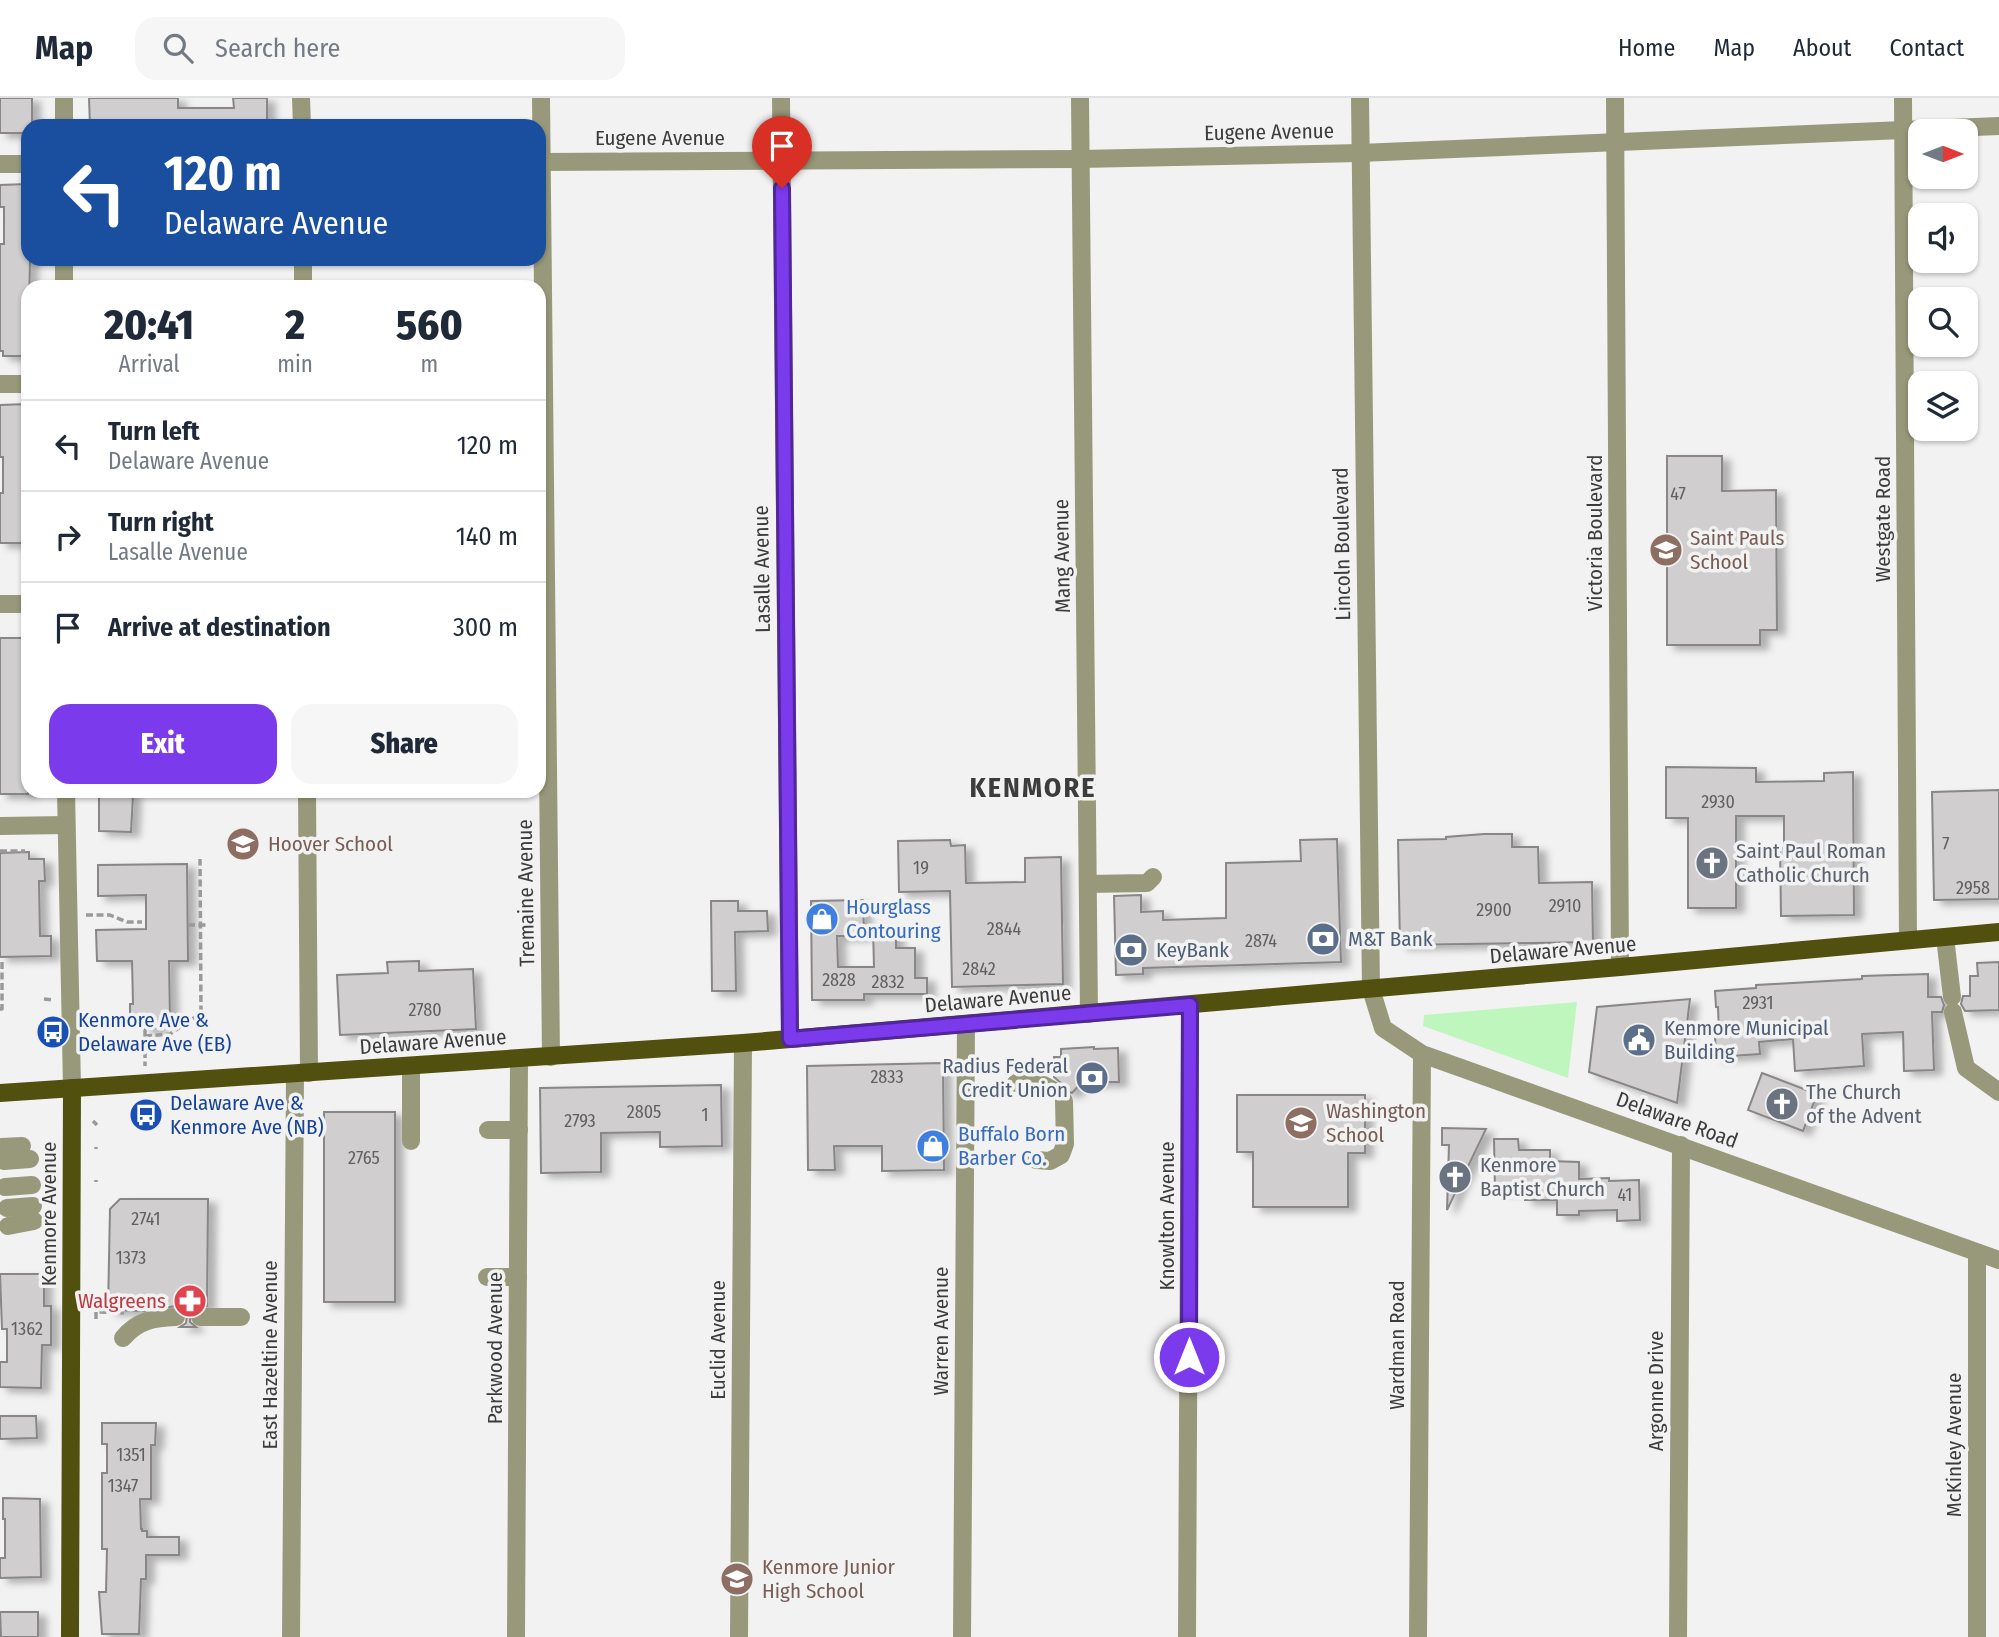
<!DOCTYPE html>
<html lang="en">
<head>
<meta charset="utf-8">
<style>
  body { margin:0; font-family:"Fira Sans Condensed",sans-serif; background:#f6f6f7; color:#1f2937; height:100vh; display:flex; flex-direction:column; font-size:26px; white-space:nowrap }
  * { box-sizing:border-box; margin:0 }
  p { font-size:23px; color:#747a83 }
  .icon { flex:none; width:38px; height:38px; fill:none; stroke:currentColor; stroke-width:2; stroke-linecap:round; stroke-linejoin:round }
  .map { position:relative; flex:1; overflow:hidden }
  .drawer { position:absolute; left:21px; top:182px; width:525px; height:518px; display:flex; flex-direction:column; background:#fff; border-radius:21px; box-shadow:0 2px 5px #0004 }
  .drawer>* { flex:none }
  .banner { position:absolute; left:21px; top:21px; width:525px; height:147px; border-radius:21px; box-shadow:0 2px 5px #0004; background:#1a4fa0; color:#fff; overflow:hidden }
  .needle { width:46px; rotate:90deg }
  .buttons { position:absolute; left:1908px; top:21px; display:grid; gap:14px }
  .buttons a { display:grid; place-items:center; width:70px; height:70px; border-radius:14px; background:#fff; box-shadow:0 2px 5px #0004; font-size:35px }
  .pin { position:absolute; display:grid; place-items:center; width:60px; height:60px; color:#fff; margin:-72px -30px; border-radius:50% 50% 50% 0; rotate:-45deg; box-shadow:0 0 7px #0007 }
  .pin .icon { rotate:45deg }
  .me { position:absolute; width:77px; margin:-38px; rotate:0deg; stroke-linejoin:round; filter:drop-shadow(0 0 5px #0008) }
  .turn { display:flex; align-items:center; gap:24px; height:147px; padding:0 28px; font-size:32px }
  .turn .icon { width:91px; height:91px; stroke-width:2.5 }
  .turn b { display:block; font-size:49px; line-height:60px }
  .eta { display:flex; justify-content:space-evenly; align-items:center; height:119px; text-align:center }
  .eta b { font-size:42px; font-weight:800; line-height:49px }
  .cta { display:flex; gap:14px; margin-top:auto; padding:14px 28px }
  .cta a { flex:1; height:80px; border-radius:21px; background:#7c3aed; color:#fff; font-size:28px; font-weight:800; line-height:80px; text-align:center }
  .cta a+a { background:#f6f6f7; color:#1f2937 }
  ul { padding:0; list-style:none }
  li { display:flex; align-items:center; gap:21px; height:91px; padding:0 28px; border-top:2px solid #e0e1e3 }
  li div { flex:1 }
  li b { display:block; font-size:26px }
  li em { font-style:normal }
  header { display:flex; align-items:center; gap:42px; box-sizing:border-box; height:98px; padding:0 35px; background:#fff; border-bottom:2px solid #e0e1e3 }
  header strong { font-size:33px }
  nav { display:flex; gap:38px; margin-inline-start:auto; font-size:24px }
  .search { width:490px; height:63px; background:#f6f6f7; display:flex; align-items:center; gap:18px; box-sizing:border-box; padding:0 24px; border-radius:21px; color:#747a83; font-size:26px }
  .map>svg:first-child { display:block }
  .green { fill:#bff6be }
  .building { fill:#d0cece; stroke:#888686; stroke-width:2; filter:url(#shadow) }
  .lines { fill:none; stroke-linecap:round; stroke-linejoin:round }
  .path { stroke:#9a9a9b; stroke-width:3.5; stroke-dasharray:7 3.5; stroke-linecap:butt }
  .minor { stroke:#98997a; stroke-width:18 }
  .major { stroke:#51500e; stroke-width:18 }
  .route-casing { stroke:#51269a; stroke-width:18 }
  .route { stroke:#7c3aed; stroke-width:12 }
  .labels { text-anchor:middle; stroke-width:7; stroke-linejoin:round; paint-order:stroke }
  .number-label { font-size:18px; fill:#616060 }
  .street-label { font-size:21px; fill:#3c3c3c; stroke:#f2f2f3 }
  .education-label { font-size:21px; fill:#785e54; stroke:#f2f2f3; text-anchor:start }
  .worship-label { font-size:21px; fill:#5b616d; stroke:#f2f2f3; text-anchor:start }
  .shop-label { font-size:21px; fill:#366cbe; stroke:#f2f2f3; text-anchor:start }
  .service-label { font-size:21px; fill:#4e5e75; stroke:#f2f2f3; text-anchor:start }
  .transit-label { font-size:21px; fill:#164399; stroke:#f2f2f3; text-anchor:start }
  .health-label { font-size:21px; fill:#be3a42; stroke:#f2f2f3; text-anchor:end }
  .district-label { font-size:28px; font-weight:bold; letter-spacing:2px; fill:#3c3c3c; stroke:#f2f2f3 }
</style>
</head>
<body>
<header>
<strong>Map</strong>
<div class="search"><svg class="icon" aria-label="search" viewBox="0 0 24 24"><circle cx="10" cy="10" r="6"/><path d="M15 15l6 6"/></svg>Search here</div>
<nav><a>Home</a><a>Map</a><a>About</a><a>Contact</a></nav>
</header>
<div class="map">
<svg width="1999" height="1539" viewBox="0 0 1999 1539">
  <defs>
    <filter id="shadow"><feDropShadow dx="8" dy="4.5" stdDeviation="3.5" flood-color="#0004"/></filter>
  </defs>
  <rect width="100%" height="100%" fill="#f2f2f3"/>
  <polygon class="green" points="1577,904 1568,980 1423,928 1424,917"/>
  <g class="building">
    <polygon points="0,0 32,0 32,28 28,28 28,35 0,35"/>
    <polygon points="89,0 178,0 178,10 234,10 233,0 267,0 267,28 90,28"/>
    <polygon points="28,86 28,161 30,161 28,258 3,258 3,253 0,253 0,146 4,146 4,109 0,109 0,87"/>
    <polygon points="28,306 28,445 0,445 0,395 3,395 3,359 0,359 0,307"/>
    <polygon points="1667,358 1722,358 1722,393 1776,392 1777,532 1760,532 1760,547 1667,547"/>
    <polygon points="0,540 24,540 24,613 28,613 28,696 0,696"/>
    <polygon points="1666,669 1756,670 1756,684 1824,683 1824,675 1853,674 1854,817 1781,818 1780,750 1784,750 1784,718 1736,718 1736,810 1688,810 1688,720 1666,720"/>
    <polygon points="1999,692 1999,801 1934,802 1932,694"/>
    <polygon points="99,693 131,693 131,697 133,697 131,734 99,733"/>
    <polygon points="1484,736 1512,736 1512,749 1538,749 1539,785 1592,784 1593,844 1400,847 1398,742 1446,741 1446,739"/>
    <polygon points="1337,741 1341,864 1143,870 1143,876 1116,877 1114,798 1141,797 1141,814 1163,813 1163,822 1226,820 1226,765 1301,763 1300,742"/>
    <polygon points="950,742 951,748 965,747 966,785 1025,784 1025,760 1061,759 1063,886 952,889 950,793 899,794 898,743"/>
    <polygon points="29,754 29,761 44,761 45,783 39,783 40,838 51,838 51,858 0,859 0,755"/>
    <polygon points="187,766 188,863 169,863 170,921 159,922 159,930 144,931 143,921 130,921 130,906 133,906 132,863 97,863 96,832 146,831 146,797 98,798 98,767"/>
    <polygon points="863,802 864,838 837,838 838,869 874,869 873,829 896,829 896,850 915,850 915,880 927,880 927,896 864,896 864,902 812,902 811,803"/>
    <polygon points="711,803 738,803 738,813 767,813 768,833 735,834 736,893 712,893"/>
    <polygon points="419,863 419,873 473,871 476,931 340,937 337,877 388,875 387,864"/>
    <polygon points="1999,864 1999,912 1965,913 1961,906 1963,898 1970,898 1970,878 1978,878 1977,865"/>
    <polygon points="1928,876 1928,899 1941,899 1944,907 1942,914 1932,914 1934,972 1904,973 1903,934 1862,936 1864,968 1795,973 1793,941 1759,944 1760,956 1716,959 1715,938 1719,938 1718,909 1716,909 1715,893 1756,890 1756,887 1862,881 1862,878"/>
    <polygon points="1690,901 1677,1005 1589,974 1597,909"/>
    <polygon points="1094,949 1094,951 1118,950 1119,984 1082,984 1072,995 1064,992 1062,986 1054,979 1054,959 1061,959 1061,951"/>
    <polygon points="943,965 944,1072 882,1073 882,1048 834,1048 835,1072 808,1072 807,968"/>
    <polygon points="1762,975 1817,996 1803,1033 1748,1012"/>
    <polygon points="721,987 722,1048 660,1049 660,1034 601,1035 601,1074 541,1075 540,990"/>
    <polygon points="1237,997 1365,997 1365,1055 1348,1055 1348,1109 1253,1109 1253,1054 1237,1054"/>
    <rect x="324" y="1014" width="71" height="190"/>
    <polygon points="1442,1030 1486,1031 1447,1112 1449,1047 1442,1047"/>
    <polygon points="1494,1041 1518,1041 1519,1052 1550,1052 1550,1063 1579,1064 1579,1081 1609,1080 1609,1083 1639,1082 1640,1122 1617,1123 1617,1112 1579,1113 1579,1117 1557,1117 1557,1102 1525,1102 1525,1092 1495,1092"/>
    <polygon points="120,1101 208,1101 207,1208 195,1209 190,1214 190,1224 196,1229 180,1229 186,1225 187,1218 185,1212 176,1208 143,1213 108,1212 110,1111"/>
    <polygon points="0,1176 44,1176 44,1208 51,1208 51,1247 42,1247 41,1290 0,1289 0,1264 7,1264 7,1231 2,1231"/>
    <polygon points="0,1318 36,1318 37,1340 0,1341"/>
    <polygon points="102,1325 156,1325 155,1347 151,1347 151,1401 140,1401 141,1431 142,1431 142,1433 147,1433 147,1439 179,1439 179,1457 146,1457 146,1481 141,1481 139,1536 102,1536 99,1494 106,1494 107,1451 102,1451 102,1375 107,1375 107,1346 102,1346"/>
    <polygon points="3,1400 40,1401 41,1479 0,1480 0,1460 5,1460 5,1421 3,1421"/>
    <polygon points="0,1514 38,1514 38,1539 1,1539"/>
  </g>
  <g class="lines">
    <g class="path">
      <polyline points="0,753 25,753"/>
      <polyline points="86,817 110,817 127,824 142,824"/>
      <polyline points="188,827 208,827"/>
      <polyline points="44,901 53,902"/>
      <polyline points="0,911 2,911 2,863"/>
      <polyline points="145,932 145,968"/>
      <polyline points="145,938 170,936 201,915 200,761"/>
      <polyline points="93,953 96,949"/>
      <polyline points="93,1023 97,1027"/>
      <polyline points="96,1049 96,1051"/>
      <polyline points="96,1082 96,1084"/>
      <polyline points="96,1221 96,1214 124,1215"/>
    </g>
    <g class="minor">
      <polyline points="64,0 64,28"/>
      <polyline points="301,0 302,28"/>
      <polyline points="541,0 551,959"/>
      <polyline points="781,0 790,941"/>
      <polyline points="1080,0 1089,916"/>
      <polyline points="1360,0 1371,891 1383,930 1422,956 1999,1162"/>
      <polyline points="1615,0 1620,869"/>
      <polyline points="1903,0 1908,842"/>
      <polyline points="539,64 1080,61 1360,55 1999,28"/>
      <polyline points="0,66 28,66"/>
      <polyline points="303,161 303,189"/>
      <polyline points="64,189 64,161"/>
      <polyline points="0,286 28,286"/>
      <polyline points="0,506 28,506"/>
      <polyline points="66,693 72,990"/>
      <polyline points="307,693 309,975"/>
      <polyline points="0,728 66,727"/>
      <polyline points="1088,786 1147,785 1153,779"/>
      <polyline points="1945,839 1952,899"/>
      <polyline points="1953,914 1966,970 1999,994"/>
      <polyline points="1016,985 1044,987 1053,992"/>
      <polyline points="488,1032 519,1032"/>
      <polyline points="411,1043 411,968"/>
      <polyline points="2,1049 22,1048"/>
      <polyline points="1036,1062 1050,1063 1061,1057 1065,1046 1064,1003"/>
      <polyline points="4,1063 30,1061"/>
      <polyline points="5,1089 32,1087"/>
      <polyline points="7,1110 33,1108"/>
      <polyline points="8,1128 34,1123"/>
      <polyline points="487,1179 518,1179"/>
      <polyline points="200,1219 241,1219"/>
      <path d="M123 1240C138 1222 154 1220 176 1219"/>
      <polyline points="291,1539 295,976"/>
      <polyline points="516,1539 519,961"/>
      <polyline points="739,1539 743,945"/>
      <polyline points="962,1539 966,926"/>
      <polyline points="1187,1539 1190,907"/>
      <polyline points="1418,1539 1422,956"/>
      <polyline points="1678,1539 1681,1047"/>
      <polyline points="1977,1539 1977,1155"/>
    </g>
    <g class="major">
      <polyline points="0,995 743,945 1620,869 1999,834"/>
      <polyline points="70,1539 72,990"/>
    </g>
  </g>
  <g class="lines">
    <defs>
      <polyline id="route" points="782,90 790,941 1190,907 1189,1259"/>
    </defs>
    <use href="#route" class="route-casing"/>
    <use href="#route" class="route"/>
  </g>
  <defs>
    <symbol id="school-disc" viewBox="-11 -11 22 22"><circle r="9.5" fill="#8d6e63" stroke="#f2f2f3"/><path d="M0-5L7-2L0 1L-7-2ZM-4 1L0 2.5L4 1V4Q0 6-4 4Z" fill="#fff"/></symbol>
    <symbol id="church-disc" viewBox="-11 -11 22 22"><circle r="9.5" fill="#6b7280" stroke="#f2f2f3"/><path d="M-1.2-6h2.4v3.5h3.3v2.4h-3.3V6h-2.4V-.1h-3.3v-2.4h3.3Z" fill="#fff"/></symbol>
    <symbol id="shop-disc" viewBox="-11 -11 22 22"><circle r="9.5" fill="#3f7fe0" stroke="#f2f2f3"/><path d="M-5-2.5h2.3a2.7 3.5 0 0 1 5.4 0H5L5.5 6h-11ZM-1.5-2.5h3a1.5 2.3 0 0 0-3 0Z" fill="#fff"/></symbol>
    <symbol id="bank-disc" viewBox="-11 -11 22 22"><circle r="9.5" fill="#5c6f8a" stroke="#f2f2f3"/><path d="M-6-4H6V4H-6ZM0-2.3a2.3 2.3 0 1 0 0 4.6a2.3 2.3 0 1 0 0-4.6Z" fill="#fff"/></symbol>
    <symbol id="bus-disc" viewBox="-11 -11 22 22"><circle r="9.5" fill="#1a4fb4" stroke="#f2f2f3"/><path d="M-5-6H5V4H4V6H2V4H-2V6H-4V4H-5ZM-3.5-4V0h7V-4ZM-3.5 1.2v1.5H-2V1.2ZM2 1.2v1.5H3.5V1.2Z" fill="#fff"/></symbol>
    <symbol id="civic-disc" viewBox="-11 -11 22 22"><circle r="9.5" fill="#5c6f8a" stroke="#f2f2f3"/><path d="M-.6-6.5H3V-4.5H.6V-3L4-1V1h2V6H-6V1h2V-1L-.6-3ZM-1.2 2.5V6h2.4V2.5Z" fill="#fff"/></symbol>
    <symbol id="pharmacy-disc" viewBox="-11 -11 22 22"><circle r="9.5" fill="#e0444e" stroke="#f2f2f3"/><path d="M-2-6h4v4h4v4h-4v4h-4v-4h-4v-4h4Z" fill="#fff"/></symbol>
  </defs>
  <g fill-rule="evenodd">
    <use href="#school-disc" x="1647" y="433" width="38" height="38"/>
    <use href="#school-disc" x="224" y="727" width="38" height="38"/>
    <use href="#church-disc" x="1693" y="746" width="38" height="38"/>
    <use href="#shop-disc" x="803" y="802" width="38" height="38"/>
    <use href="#bank-disc" x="1304" y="822" width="38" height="38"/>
    <use href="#bank-disc" x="1112" y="833" width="38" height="38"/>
    <use href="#bus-disc" x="34" y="915" width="38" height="38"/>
    <use href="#civic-disc" x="1620" y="923" width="38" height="38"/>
    <use href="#bank-disc" x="1073" y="961" width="38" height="38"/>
    <use href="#church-disc" x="1763" y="987" width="38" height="38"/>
    <use href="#bus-disc" x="127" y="998" width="38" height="38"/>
    <use href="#school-disc" x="1282" y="1006" width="38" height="38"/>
    <use href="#shop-disc" x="914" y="1029" width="38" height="38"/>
    <use href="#church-disc" x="1436" y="1060" width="38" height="38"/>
    <use href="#pharmacy-disc" x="171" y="1184" width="38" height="38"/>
    <use href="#school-disc" x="718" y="1462" width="38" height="38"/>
  </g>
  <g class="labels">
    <g class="number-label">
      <text x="1678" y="402">47</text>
      <text x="1718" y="710">2930</text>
      <text x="1946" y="752">7</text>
      <text x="921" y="776">19</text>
      <text x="1973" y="796">2958</text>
      <text x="1565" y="814">2910</text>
      <text x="1494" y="818">2900</text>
      <text x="1004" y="837">2844</text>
      <text x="1261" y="849">2874</text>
      <text x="979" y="877">2842</text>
      <text x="839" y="888">2828</text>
      <text x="888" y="890">2832</text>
      <text x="1758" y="911">2931</text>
      <text x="425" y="918">2780</text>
      <text x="887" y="985">2833</text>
      <text x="644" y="1020">2805</text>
      <text x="705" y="1023">1</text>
      <text x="580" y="1029">2793</text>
      <text x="364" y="1066">2765</text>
      <text x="1625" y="1103">41</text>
      <text x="146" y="1127">2741</text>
      <text x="131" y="1166">1373</text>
      <text x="27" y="1237">1362</text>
      <text x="131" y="1363">1351</text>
      <text x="123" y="1394">1347</text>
    </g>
    <g class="street-label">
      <text transform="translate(1269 34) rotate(-1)" y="7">Eugene Avenue</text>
      <text x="660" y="47">Eugene Avenue</text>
      <text transform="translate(1883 421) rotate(-90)" y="7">Westgate Road</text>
      <text transform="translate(1595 435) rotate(-90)" y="7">Victoria Boulevard</text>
      <text transform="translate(1342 446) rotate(-91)" y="7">Lincoln Boulevard</text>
      <text transform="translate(1062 458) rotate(-91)" y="7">Mang Avenue</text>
      <text transform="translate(762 471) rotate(-91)" y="7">Lasalle Avenue</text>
      <text transform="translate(526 795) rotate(-91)" y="7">Tremaine Avenue</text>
      <text transform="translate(1563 852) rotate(-5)" y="7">Delaware Avenue</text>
      <text transform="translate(998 901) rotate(-5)" y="7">Delaware Avenue</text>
      <text transform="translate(433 944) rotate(-4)" y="7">Delaware Avenue</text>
      <text transform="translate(1677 1022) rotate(20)" y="7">Delaware Road</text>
      <text transform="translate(49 1116) rotate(-90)" y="7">Kenmore Avenue</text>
      <text transform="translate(1167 1118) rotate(-90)" y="7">Knowlton Avenue</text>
      <text transform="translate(941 1233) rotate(-90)" y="7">Warren Avenue</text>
      <text transform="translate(718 1242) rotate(-90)" y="7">Euclid Avenue</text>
      <text transform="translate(1397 1247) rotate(-90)" y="7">Wardman Road</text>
      <text transform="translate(495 1250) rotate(-90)" y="7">Parkwood Avenue</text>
      <text transform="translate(270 1257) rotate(-90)" y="7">East Hazeltine Avenue</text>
      <text transform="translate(1656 1293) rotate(-90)" y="7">Argonne Drive</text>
      <text transform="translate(1954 1347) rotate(-90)" y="7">McKinley Avenue</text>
    </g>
    <g class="education-label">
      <text x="1690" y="447">Saint Pauls<tspan x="1690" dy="24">School</tspan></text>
      <text x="268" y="753">Hoover School</text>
      <text x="1326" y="1020">Washington<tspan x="1326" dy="24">School</tspan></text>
      <text x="762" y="1476">Kenmore Junior<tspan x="762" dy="24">High School</tspan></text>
    </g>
    <g class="worship-label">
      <text x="1736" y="760">Saint Paul Roman<tspan x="1736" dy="24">Catholic Church</tspan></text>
      <text x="1806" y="1001">The Church<tspan x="1806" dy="24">of the Advent</tspan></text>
      <text x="1480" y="1074">Kenmore<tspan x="1480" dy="24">Baptist Church</tspan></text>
    </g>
    <g class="shop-label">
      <text x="846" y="816">Hourglass<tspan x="846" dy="24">Contouring</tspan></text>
      <text x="958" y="1043">Buffalo Born<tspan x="958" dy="24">Barber Co.</tspan></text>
    </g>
    <g class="service-label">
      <text x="1348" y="848">M&amp;T Bank</text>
      <text x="1156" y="859">KeyBank</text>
      <text x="1664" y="937">Kenmore Municipal<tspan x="1664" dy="24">Building</tspan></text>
      <text x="1068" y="975" text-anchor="end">Radius Federal<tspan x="1068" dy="24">Credit Union</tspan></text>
    </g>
    <g class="transit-label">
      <text x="78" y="929">Kenmore Ave &amp;<tspan x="78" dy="24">Delaware Ave (EB)</tspan></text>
      <text x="170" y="1012">Delaware Ave &amp;<tspan x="170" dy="24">Kenmore Ave (NB)</tspan></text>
    </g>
    <g class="health-label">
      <text x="166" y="1210">Walgreens</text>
    </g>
    <g class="district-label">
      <text x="1033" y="699">KENMORE</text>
    </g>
  </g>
</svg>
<div class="buttons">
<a><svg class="needle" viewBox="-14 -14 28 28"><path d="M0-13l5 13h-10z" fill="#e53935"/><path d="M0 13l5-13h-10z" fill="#747a83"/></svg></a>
<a><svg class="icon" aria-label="sound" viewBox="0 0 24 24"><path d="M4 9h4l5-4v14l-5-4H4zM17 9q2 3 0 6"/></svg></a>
<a><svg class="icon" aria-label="search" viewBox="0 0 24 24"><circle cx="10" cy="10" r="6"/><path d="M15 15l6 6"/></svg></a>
<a><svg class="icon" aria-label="layers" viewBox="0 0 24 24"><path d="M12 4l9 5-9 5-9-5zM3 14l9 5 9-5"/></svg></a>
</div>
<div class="pin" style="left:782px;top:90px;background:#d93025"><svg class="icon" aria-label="arrive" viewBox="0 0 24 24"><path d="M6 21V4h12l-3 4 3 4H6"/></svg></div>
<svg class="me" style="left:1189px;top:1259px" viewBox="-20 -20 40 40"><circle r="17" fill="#7c3aed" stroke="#fff" stroke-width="3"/><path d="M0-11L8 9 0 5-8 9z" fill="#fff"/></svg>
<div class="banner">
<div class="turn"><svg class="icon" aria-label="left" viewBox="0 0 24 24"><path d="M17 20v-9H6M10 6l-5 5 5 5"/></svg><div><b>120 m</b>Delaware Avenue</div></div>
</div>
<section class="drawer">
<div class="eta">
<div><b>20:41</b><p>Arrival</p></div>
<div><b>2</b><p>min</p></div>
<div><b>560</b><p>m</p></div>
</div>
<ul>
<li><svg class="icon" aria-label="left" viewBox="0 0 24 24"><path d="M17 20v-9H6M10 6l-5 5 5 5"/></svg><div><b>Turn left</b><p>Delaware Avenue</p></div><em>120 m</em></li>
<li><svg class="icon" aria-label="right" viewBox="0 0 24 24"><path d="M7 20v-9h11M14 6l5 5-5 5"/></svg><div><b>Turn right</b><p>Lasalle Avenue</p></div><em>140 m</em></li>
<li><svg class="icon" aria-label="arrive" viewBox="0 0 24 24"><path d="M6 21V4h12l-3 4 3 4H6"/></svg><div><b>Arrive at destination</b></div><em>300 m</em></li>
</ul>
<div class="cta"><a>Exit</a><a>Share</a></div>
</section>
</div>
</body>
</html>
